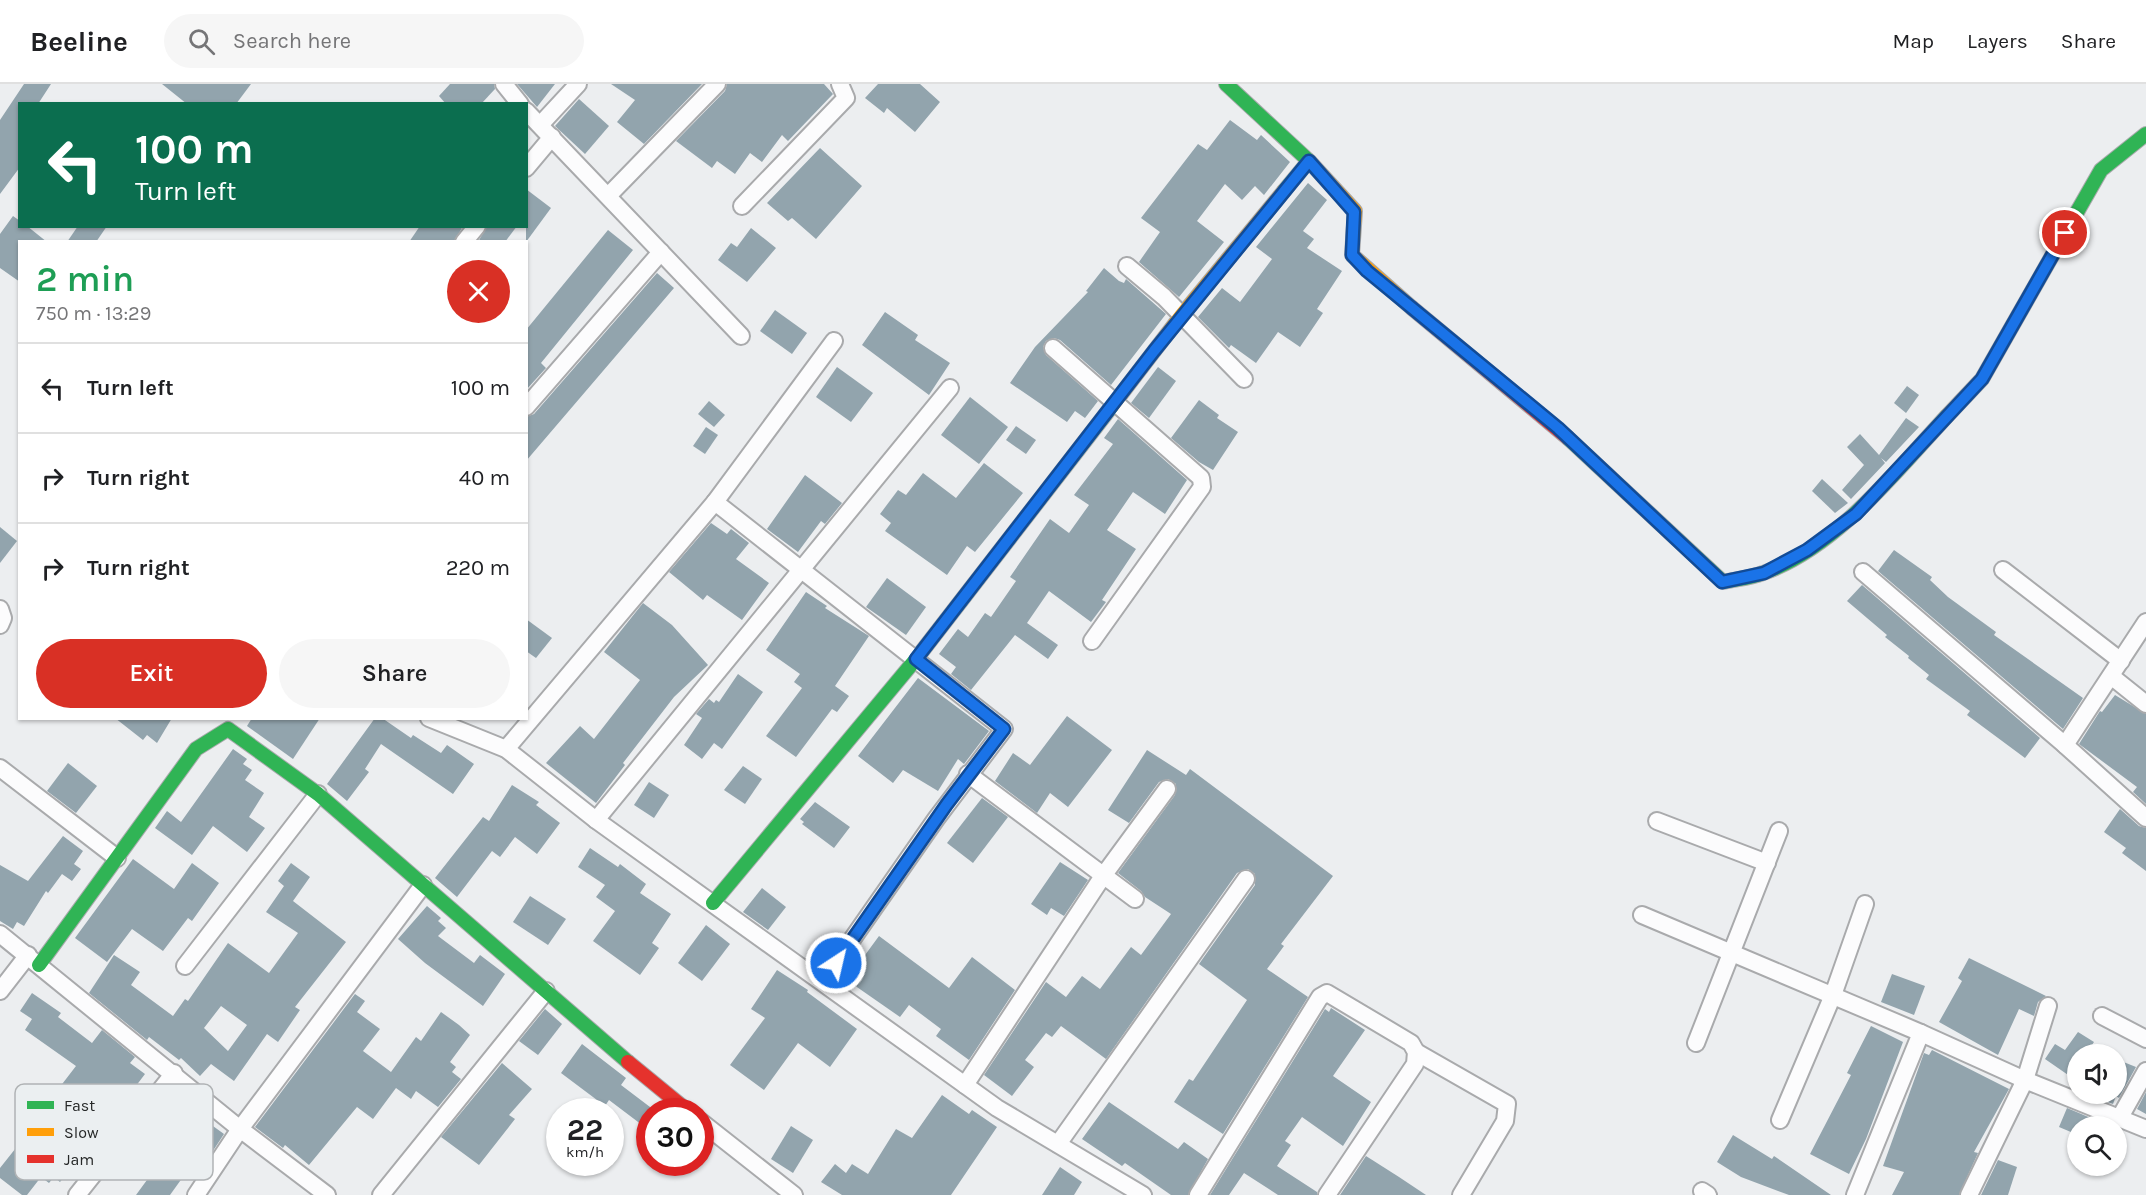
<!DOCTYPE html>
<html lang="en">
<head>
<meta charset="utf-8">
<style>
  body { margin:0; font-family:Karla,sans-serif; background:#f6f6f6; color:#202124; height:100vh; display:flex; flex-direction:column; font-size:22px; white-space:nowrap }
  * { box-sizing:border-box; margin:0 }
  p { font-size:20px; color:#757577 }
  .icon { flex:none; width:33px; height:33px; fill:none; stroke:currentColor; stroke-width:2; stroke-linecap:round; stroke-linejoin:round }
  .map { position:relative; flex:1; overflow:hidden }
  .sheet { position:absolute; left:18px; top:156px; width:510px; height:480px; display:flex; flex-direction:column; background:#fff; border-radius:0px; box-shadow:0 2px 4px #0004 }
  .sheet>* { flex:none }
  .guide { position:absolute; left:18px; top:18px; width:510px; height:126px; border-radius:0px; box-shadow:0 2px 4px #0004; background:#0b6e4f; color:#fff; overflow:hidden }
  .tools { position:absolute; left:2067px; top:960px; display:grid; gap:12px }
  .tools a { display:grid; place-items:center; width:60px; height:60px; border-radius:50%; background:#fff; box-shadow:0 2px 4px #0004; font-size:30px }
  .speed { position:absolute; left:546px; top:1014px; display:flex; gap:12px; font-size:30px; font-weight:700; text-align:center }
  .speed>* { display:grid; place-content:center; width:78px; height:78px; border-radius:50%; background:#fff; box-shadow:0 2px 4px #0004; line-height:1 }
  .speed small { font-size:15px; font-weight:400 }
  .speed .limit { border:9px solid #d22; background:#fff; color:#111 }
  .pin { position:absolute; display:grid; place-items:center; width:51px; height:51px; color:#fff; margin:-26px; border:3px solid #fff; border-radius:50%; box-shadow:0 2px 6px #0007 }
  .me { position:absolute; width:66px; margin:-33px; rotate:35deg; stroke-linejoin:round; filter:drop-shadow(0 0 4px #0008) }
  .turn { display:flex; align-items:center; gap:21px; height:126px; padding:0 18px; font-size:27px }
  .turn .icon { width:78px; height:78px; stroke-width:2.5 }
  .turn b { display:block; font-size:42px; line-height:51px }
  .round { display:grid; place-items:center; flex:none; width:63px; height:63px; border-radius:32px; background:#f6f6f6 }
  .head { display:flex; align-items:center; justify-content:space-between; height:102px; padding:0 18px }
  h1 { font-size:36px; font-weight:600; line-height:45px; color:#1e9e55 }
  .button { display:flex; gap:12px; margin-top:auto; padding:12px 18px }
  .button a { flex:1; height:69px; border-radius:36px; background:#d93025; color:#fff; font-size:24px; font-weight:600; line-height:69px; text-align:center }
  .button a+a { background:#f6f6f6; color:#202124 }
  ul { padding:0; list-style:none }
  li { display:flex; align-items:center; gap:18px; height:90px; padding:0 18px; border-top:2px solid #e0e0e0 }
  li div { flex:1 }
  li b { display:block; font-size:22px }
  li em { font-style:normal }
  header { display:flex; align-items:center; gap:36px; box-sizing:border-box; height:84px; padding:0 30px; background:#fff; border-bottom:2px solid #e0e0e0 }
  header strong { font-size:28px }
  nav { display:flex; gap:33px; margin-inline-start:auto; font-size:21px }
  .search { width:420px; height:54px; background:#f6f6f6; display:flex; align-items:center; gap:15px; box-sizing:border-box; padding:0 21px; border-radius:33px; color:#757577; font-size:22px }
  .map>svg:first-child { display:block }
  .building { fill:#92a4ad; fill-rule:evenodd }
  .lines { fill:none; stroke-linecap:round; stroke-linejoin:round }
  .street-casing { stroke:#a9aaac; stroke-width:20 }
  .fast-casing { stroke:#a9aaac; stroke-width:16 }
  .slow-casing { stroke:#a9aaac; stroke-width:16 }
  .jam-casing { stroke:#a9aaac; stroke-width:16 }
  .street { stroke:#fcfcfd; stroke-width:16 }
  .fast { stroke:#30b455; stroke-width:14 }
  .slow { stroke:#ff9f0a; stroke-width:14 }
  .jam { stroke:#e5322d; stroke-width:14 }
  .route-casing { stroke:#114b97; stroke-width:15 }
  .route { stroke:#1a73e8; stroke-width:10 }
  .key { fill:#ebeff1; stroke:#b0b3b5; stroke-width:1.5 }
  .key-label { font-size:16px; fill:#262828 }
</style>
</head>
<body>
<header>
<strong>Beeline</strong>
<div class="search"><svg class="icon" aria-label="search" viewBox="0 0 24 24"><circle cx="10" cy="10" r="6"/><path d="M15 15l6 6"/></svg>Search here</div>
<nav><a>Map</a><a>Layers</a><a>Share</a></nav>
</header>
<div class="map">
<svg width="2146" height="1111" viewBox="0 0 2146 1111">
  <rect width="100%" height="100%" fill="#eceef0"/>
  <g class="building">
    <polygon points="24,0 51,0 38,20 20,20 20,83 0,110 0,36"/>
    <polygon points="162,0 251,0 236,20 187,20"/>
    <polygon points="450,0 494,0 495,5 481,20 446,20 439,12"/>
    <polygon points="517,0 555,0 537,23"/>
    <polygon points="611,0 702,0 644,60 617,38 635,16"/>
    <polygon points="727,0 824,0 833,10 788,57 782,51 762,78 750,69 735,90 717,77 712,84 676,57 725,7"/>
    <polygon points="878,0 920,0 940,18 915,48 887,24 884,29 865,14"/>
    <polygon points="579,15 609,42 585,70 555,42"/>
    <polygon points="1230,36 1257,56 1261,51 1290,78 1264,111 1255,102 1242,116 1225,100 1197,137 1224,158 1179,213 1139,178 1160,148 1141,134 1198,60 1207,66"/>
    <polygon points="820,64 862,102 816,155 792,134 788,137 767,119"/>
    <polygon points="1308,99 1327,116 1303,147 1314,155 1307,164 1342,187 1317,225 1323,229 1300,263 1278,248 1256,279 1231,261 1229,264 1198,233 1222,204 1240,218 1272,175 1256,163"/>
    <polygon points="526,105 551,124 526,158"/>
    <polygon points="13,132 20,137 20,142 27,142 47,158 20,158 20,198 0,184 0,150"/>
    <polygon points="78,142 107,142 96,158 67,158"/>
    <polygon points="420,142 463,142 454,158 409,158"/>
    <polygon points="487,142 517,142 505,158 478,158"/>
    <polygon points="751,144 776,164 747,198 718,176 731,159 737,163"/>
    <polygon points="608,146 633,166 541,279 546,284 526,306 526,246"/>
    <polygon points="1104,184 1119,197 1124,199 1126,195 1166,230 1111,301 1060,256 1054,254 1046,257 1043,263 1046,271 1098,317 1085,334 1075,327 1067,338 1010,299 1035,263 1088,208 1086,207"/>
    <polygon points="657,189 674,204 526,377 526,333 534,330"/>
    <polygon points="775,226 807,249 792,270 760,247"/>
    <polygon points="885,228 918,251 915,256 950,279 929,311 862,261"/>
    <polygon points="837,283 873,309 851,338 816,313"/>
    <polygon points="1158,283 1176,297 1149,334 1131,319"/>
    <polygon points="1907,302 1919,311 1906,329 1894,319"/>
    <polygon points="970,313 1008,343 979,380 941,351"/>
    <polygon points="1199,316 1219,331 1217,334 1238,348 1213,386 1199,378 1171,354"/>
    <polygon points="709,317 725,331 714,343 698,330"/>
    <polygon points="1906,334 1919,343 1886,378 1881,374 1885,379 1851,415 1842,406 1864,381 1847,363 1860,350 1879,371"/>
    <polygon points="1118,335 1187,396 1165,430 1133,408 1107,446 1136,465 1102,516 1106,518 1091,538 1049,507 1027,539 1058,561 1048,575 1015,551 971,606 951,590 956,583 939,570 958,545 968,553 985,529 991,533 1016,497 1010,493 1050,435 1069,449 1089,421 1074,411 1113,360 1104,354"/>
    <polygon points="1016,342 1036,356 1026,370 1006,356"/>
    <polygon points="706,343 718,351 705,370 693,362"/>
    <polygon points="984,379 1023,409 975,468 967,462 947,491 885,447 891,439 880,430 898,406 906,411 923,389 956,414"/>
    <polygon points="805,391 842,419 825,440 821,437 798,468 767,445"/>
    <polygon points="1822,395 1848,419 1835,429 1812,407"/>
    <polygon points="711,439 727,450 731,445 749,459 736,475 769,499 742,536 707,511 703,516 669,488"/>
    <polygon points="0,443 17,457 0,479"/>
    <polygon points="1894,466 1932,493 1930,496 1948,513 1996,548 1994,551 2083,614 2063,645 1878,487"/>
    <polygon points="887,494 926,523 906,551 866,523"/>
    <polygon points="1862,501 2040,654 2025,674 1967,631 1970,627 1926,595 1929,591 1908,574 1909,572 1885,553 1887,551 1847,517"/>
    <polygon points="806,508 827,522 825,524 869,552 835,602 849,612 837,628 832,625 796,673 766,652 802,604 794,598 800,590 766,566"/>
    <polygon points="643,519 672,541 708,581 674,613 623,679 625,681 596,719 546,679 580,642 594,655 640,596 604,568"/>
    <polygon points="526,535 552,554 536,574 526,567"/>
    <polygon points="738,590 763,608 722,665 714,659 702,675 684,661 702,634 696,630 709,615 714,619 716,616 719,618"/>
    <polygon points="918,594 989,647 964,680 958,675 938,707 903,686 893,699 858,672"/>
    <polygon points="2115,611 2146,630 2146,720 2133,708 2137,703 2079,660 2100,627 2102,628"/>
    <polygon points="1067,632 1112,666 1068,723 1050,709 1037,729 995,697 1013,669 1030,681"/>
    <polygon points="115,634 172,634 157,659 147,651 143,656"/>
    <polygon points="252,634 320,634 293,675 247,642"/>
    <polygon points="375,634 382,634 411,654 413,651 441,669 447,661 474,680 453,710 381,660 365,685 369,688 347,717 327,700"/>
    <polygon points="233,665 247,675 243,680 252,686 245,696 264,709 249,733 265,744 247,768 213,742 192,771 155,744 167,727 181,738"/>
    <polygon points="1147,666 1186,691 1190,685 1333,792 1281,860 1284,862 1267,885 1308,913 1223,1050 1174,1018 1189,995 1193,997 1247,916 1199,880 1255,801 1255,790 1248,785 1237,789 1106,975 1061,942 1052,953 1046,949 1025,976 1034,983 1012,1012 984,991 1046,898 1066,913 1082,892 1100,905 1131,863 1141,871 1171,830 1145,813 1141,807 1118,789 1175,711 1176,700 1168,695 1159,698 1129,739 1108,726"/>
    <polygon points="68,679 97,702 76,729 47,707"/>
    <polygon points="743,682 762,695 745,720 724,706"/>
    <polygon points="649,698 669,711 654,734 634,721"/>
    <polygon points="512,701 539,718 536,721 560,739 537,770 515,753 500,773 492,767 457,813 435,794 483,733 489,737"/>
    <polygon points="982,714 1008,733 973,779 947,759"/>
    <polygon points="815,718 850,743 834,764 802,740 804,738 800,735"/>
    <polygon points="2120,725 2139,742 2146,744 2146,787 2122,769 2126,764 2104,748"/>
    <polygon points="63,752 83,767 74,780 81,785 72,797 62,790 48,809 46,807 24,842 17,838 13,845 0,837 0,781 28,797"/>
    <polygon points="590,764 618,783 620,780 646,800 640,809 671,830 652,859 659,864 640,891 593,857 615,827 596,813 605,801 578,783"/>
    <polygon points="133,775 174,805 192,779 219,799 192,837 188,834 163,867 132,845 107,878 75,854"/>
    <polygon points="1060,778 1088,796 1064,832 1051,824 1047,831 1031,820"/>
    <path d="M291 779 310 793 293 817 346 858 295 923 300 926 278 958 267 950 234 997 211 980 200 992 181 974 179 976 149 953 147 956 89 909 114 871 140 888 131 901 173 932 185 915 188 917 228 859 269 889 298 849 266 828 284 802 278 797ZM221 922 247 941 228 967 204 944Z"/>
    <polygon points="762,804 786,823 768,846 743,828"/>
    <polygon points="530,812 566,835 548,861 513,838"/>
    <polygon points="427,822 441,834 438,837 446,844 438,852 474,879 480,871 505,890 483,922 425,879 398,855"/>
    <polygon points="706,841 730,860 702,897 678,879"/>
    <polygon points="879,852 949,904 972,873 1015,906 969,976 936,952 941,945 909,921 900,933 854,901 864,888 857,882"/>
    <polygon points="1969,874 2046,912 2038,918 2034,932 2019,925 1998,971 1939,938 1962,897 1958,894"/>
    <polygon points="777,886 808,906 807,908 857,945 830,983 798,959 764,1006 730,981 765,934 751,925"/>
    <polygon points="1892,890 1925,902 1914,931 1881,918"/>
    <polygon points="32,909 61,929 58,933 92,959 102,946 135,973 130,979 145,990 123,1019 132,1026 120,1040 112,1035 95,1058 46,1021 76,982 25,946 32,935 20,927"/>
    <polygon points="355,910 365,917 357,928 380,945 363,967 391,988 416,953 421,957 441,928 459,941 470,951 450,978 456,983 452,988 461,995 438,1023 416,1007 411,1015 396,1004 373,1035 357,1023 309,1081 285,1061 283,1064 255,1043"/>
    <polygon points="1331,924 1365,946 1333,992 1371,1018 1343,1062 1302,1033 1285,1057 1291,1061 1277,1082 1317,1108 1317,1111 1278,1111 1244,1089 1229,1111 1210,1111 1325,925 1329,928"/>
    <polygon points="545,925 562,940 538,971 519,957"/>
    <polygon points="1871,942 1903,958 1866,1055 1849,1090 1810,1070 1851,991 1847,989"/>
    <polygon points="2078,948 2094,958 2086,970 2078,970 2078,983 2071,993 2045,975 2055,960 2065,966"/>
    <polygon points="582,960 626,994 621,1001 650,1023 650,1047 609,1016 605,1022 561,989"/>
    <polygon points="1932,966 2009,1005 1974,1068 1978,1069 1959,1111 1892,1111 1904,1088 1883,1082 1924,969 1929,971"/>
    <polygon points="2116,975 2136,983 2119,1014 2116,1012 2113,1020 2086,1010 2116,1010"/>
    <polygon points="502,979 532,1005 509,1031 515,1035 479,1081 441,1053"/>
    <polygon points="2146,1008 2146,1030 2137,1025"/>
    <polygon points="942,1011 969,1030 972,1026 997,1043 951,1111 842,1111 821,1098 835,1080 846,1089 852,1080 868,1090 896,1045 912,1054"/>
    <polygon points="1109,1018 1178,1065 1184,1058 1208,1075 1188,1111 1171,1111 1125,1079 1122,1082 1082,1055"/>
    <polygon points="2067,1024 2105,1040 2103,1042 2078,1042 2078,1051 2059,1043"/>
    <polygon points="199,1032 224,1050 201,1085 193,1079 170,1111 136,1111 155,1085 128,1065 148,1038 178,1060"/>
    <polygon points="791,1042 813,1056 793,1089 771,1075"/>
    <polygon points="31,1045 70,1074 68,1077 73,1082 60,1098 54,1093 49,1099 41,1093 27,1111 22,1111 0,1094 0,1084"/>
    <polygon points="1733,1051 1772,1075 1774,1072 1831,1111 1789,1111 1741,1093 1717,1078"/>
    <polygon points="1366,1072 1399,1093 1426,1111 1340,1111"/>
    <polygon points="1998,1076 2017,1083 2008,1111 1981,1111"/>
    <polygon points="1060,1083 1082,1098 1074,1111 1042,1111"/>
  </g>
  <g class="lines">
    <defs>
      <g id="street">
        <polyline points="504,0 520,20"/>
        <polyline points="526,27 741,252"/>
        <polyline points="540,41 578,0"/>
        <polyline points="526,84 552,53"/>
        <polyline points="608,112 717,0"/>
        <polyline points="742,122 846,14 840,0"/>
        <polyline points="464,158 477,142"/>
        <polyline points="1127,182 1164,213 1244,295"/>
        <polyline points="1053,264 1201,394 1202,403 1092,557"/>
        <polyline points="526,323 661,168"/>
        <polyline points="715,418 834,257"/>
        <polyline points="2003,486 2121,577"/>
        <polyline points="1863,488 2065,661 2146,734"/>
        <polyline points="0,525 3,534 0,541"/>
        <polyline points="2111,592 2146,620"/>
        <polyline points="429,634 506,665 596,736 997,1024 1143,1111"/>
        <polyline points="2065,661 2146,538"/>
        <polyline points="506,665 715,418 1004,645 936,735 823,897"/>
        <polyline points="0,684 117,774"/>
        <polyline points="968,690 1135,815"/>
        <polyline points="596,736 950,304"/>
        <polyline points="1657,737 1767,779"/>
        <polyline points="1642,831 1921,949"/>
        <polyline points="0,850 240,1045 327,1111"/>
        <polyline points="185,882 318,710"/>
        <polyline points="0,907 28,871"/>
        <polyline points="2102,932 2146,955"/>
        <polyline points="1696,959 1779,747"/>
        <polyline points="1416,968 1507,1020 1505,1037 1461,1111"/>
        <polyline points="965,1001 1103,792 1167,705"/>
        <polyline points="2119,1035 2146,987"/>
        <polyline points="1780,1036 1833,911 1865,820"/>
        <polyline points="700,1037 794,1111"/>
        <polyline points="1058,1060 1246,795"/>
        <polyline points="1702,1107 1708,1111"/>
        <polyline points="77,1111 174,989"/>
        <polyline points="196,1111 240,1045 423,801"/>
        <polyline points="381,1111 546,907"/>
        <polyline points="1198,1111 1320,913 1327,909 1411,959 1416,968 1415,980 1327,1111"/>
        <polyline points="1855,1111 1921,949 2025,996 2146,1045"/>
        <polyline points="1969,1111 2025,996 2048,922"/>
      </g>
      <g id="fast">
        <polyline points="1226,0 1309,77 1284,107"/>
        <polyline points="2073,135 2101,86 2146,50"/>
        <path d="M1568 354 1723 498C1736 495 1751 494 1763 489 1836 464 1896 387 1947 332"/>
        <polyline points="713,819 916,575 1112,322"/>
        <polyline points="39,881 196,665 228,645 318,710 628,978"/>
      </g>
      <g id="slow">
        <polyline points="1309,77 1355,127 1352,171 1412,224"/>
        <polyline points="1112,322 1181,232 1284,107"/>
        <polyline points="1947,332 1982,295 2073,135"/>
      </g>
      <g id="jam">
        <polyline points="1412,224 1568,354"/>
        <polyline points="628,978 689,1028"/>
      </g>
    </defs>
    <use href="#street" class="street-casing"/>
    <use href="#fast" class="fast-casing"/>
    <use href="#slow" class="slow-casing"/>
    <use href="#jam" class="jam-casing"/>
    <use href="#street" class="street"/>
    <use href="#fast" class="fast"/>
    <use href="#slow" class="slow"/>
    <use href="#jam" class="jam"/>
  </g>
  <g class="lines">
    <defs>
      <polyline id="route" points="836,879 947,720 1004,645 916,575 1154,267 1309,77 1354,128 1352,171 1367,187 1558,344 1722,498 1764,489 1807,466 1856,430 1982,295 2065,149"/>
    </defs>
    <use href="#route" class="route-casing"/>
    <use href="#route" class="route"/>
  </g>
  <rect x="15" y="1000" width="198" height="96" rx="9" class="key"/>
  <rect x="27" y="1017" width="27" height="8" fill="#30b455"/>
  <rect x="27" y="1044" width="27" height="8" fill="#ff9f0a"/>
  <rect x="27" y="1071" width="27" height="8" fill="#e5322d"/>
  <g class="key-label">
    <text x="64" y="1027">Fast</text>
    <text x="64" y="1054">Slow</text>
    <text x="64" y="1081">Jam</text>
  </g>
</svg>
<div class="tools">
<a><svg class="icon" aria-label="sound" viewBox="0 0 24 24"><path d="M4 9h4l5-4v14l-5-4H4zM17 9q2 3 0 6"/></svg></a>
<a><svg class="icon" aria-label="search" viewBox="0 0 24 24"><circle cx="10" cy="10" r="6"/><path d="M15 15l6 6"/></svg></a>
</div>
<div class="speed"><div>22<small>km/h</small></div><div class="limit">30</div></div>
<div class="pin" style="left:2065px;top:149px;background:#d93025"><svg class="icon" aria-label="arrive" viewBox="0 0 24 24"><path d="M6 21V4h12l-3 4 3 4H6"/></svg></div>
<svg class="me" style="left:836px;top:879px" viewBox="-20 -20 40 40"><circle r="17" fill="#1a73e8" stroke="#fff" stroke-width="3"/><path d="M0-11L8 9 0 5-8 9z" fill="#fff"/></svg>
<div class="guide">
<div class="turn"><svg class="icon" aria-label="left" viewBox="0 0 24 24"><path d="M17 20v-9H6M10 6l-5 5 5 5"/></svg><div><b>100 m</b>Turn left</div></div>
</div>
<section class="sheet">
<div class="head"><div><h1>2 min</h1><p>750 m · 13:29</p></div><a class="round" style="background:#d93025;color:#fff"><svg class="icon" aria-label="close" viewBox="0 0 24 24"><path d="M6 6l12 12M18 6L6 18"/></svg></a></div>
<ul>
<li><svg class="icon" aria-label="left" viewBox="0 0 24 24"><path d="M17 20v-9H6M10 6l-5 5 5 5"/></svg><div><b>Turn left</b></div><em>100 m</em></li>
<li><svg class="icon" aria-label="right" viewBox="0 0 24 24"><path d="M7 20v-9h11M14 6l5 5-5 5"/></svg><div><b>Turn right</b></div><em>40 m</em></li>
<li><svg class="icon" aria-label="right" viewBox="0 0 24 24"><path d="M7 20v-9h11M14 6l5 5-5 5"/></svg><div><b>Turn right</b></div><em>220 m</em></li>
</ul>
<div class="button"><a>Exit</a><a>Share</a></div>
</section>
</div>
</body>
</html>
